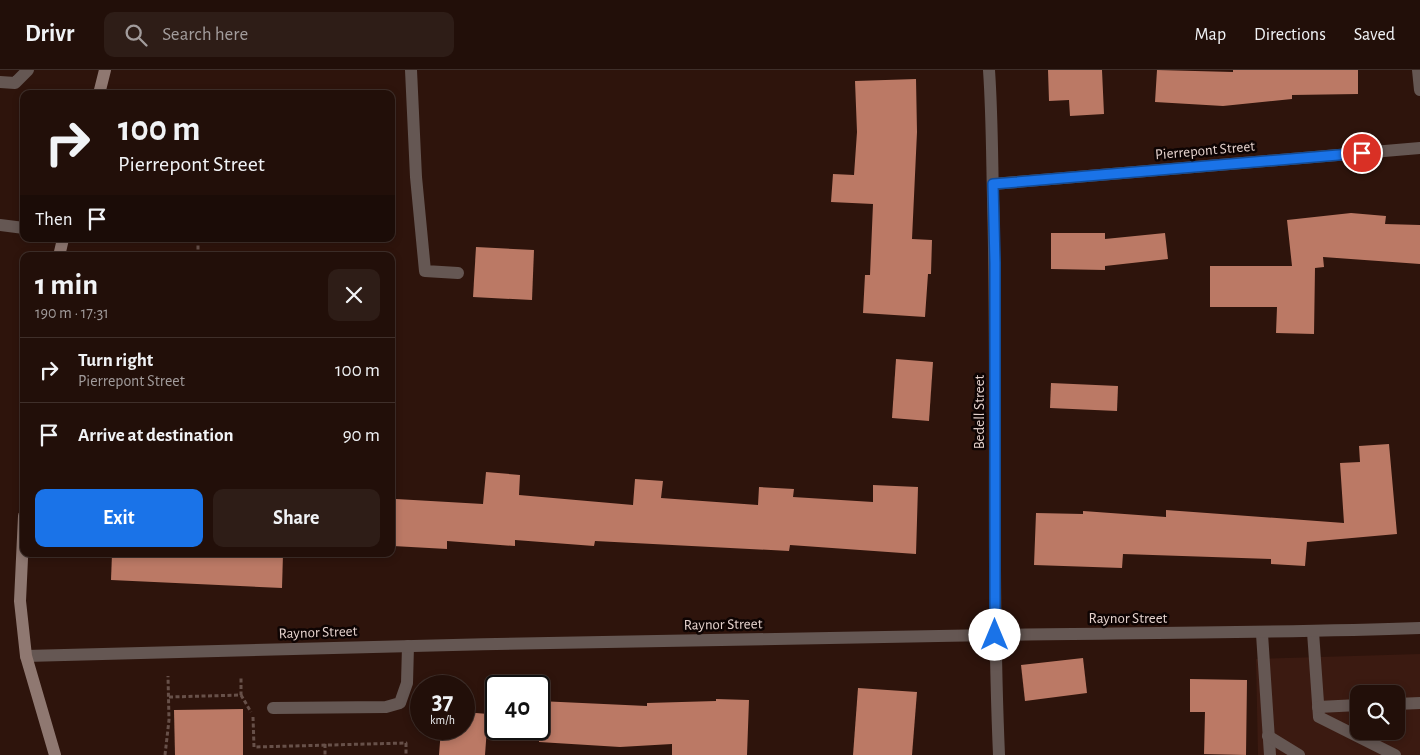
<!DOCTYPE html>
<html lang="en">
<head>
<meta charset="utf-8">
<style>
  body { margin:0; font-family:"Alegreya Sans",sans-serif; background:#2e1d17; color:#f1f3f6; height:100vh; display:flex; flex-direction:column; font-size:19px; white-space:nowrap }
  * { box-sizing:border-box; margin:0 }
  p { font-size:16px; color:#a29c9c }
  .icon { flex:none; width:28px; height:28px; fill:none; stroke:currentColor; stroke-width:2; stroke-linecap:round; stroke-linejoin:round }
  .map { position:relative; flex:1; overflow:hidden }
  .drawer { position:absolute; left:20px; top:182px; width:375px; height:305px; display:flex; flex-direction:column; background:#220f09; border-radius:10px; box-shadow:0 2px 8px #0003,0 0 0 1px #3f2f2a }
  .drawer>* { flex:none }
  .banner { position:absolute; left:20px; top:20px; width:375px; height:152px; border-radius:10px; box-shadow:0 2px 8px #0003,0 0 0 1px #3f2f2a; background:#220f09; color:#f1f3f6; overflow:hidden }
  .buttons { position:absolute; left:1350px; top:615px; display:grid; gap:10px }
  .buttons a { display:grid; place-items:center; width:55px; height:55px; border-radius:10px; background:#220f09; box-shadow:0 2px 8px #0003,0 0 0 1px #3f2f2a; font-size:25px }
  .speed { position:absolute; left:410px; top:605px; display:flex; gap:10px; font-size:25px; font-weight:700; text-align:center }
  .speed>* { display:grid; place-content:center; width:65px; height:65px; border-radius:50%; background:#220f09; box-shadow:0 2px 8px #0003,0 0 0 1px #3f2f2a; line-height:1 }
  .speed small { font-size:12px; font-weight:400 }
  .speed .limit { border:2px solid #111; border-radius:8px; background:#fff; color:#111 }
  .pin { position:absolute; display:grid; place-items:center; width:42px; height:42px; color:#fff; margin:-21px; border:2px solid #fff; border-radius:50%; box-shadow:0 1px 5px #0007 }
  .me { position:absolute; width:55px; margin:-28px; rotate:0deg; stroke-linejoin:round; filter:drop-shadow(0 0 4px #0008) }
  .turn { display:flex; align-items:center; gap:18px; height:105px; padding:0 15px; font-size:22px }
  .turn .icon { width:65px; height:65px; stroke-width:2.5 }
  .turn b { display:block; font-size:35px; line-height:42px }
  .then { display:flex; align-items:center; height:48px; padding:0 15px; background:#0003; gap:10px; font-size:19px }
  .round { display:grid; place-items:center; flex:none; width:52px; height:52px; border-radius:10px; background:#2e1d17 }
  .head { display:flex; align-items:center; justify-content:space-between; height:85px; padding:0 15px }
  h1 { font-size:30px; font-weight:700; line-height:38px }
  .action { display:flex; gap:10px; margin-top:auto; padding:10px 15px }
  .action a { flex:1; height:58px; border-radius:10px; background:#1a73e8; color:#fff; font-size:20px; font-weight:700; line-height:58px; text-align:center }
  .action a+a { background:#2e1d17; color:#f1f3f6 }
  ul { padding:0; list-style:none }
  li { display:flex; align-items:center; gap:15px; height:65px; padding:0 15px; border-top:1px solid #3f2f2a }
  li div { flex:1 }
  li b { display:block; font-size:19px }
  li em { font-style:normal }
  header { display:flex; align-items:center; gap:30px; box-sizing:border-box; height:70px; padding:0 25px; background:#220f09; border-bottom:1px solid #3f2f2a }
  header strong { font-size:24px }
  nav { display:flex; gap:28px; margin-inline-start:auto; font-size:18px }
  .search { width:350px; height:45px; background:#2e1d17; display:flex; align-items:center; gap:12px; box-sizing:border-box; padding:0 18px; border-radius:10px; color:#a29c9c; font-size:19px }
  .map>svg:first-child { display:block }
  .built { fill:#3b1a11; fill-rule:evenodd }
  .building { fill:#bb7965 }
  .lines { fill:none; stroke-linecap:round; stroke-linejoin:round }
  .path { stroke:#675049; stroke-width:3; stroke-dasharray:4 2.5; stroke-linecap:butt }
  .service { stroke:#655753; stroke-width:12 }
  .minor { stroke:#655753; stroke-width:12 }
  .tertiary { stroke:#655753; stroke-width:12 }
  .secondary { stroke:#8f7871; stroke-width:12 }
  .route-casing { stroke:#114b97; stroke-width:12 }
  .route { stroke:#1a73e8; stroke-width:9 }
  .labels { text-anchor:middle; stroke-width:5; stroke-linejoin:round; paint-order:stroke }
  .street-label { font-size:15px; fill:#e5d2cd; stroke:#0e0403 }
</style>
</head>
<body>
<header>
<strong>Drivr</strong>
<div class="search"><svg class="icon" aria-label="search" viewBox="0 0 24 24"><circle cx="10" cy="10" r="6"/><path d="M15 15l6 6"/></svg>Search here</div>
<nav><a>Map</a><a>Directions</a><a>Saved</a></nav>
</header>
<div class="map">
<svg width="1420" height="685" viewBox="0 0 1420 685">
  <rect width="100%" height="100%" fill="#2e140c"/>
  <path class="built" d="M1420 584V685H1258L1256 589ZM1359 624H1396V661H1359Z"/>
  <g class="building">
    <polygon points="1048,0 1102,0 1104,44 1070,46 1069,30 1049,31"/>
    <polygon points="1157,0 1233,2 1233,0 1358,0 1358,24 1292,25 1292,29 1223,36 1155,32"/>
    <polygon points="916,9 917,62 912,169 932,170 931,204 928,204 925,247 863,243 865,205 870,205 873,134 831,132 833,104 854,105 857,62 855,11"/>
    <polygon points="1351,143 1386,146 1385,154 1420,155 1420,194 1323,187 1324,197 1315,198 1314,264 1276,263 1277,237 1210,237 1210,196 1292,196 1287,150"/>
    <polygon points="1051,163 1105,163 1105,169 1165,163 1168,189 1105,196 1105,200 1051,199"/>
    <polygon points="476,177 534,180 532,230 473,227"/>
    <polygon points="896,289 933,292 929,351 892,348"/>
    <polygon points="1051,313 1118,316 1117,341 1050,338"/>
    <polygon points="1389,374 1397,464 1307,472 1305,496 1271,494 1271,489 1123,484 1122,498 1034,495 1036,443 1083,444 1083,441 1166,447 1166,440 1344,453 1340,393 1360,392 1359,376"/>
    <polygon points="486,402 520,405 519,425 633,435 635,409 663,411 661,428 758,435 759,417 794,419 793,427 873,432 873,415 918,417 916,484 790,475 789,481 595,471 594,476 515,470 515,476 447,471 447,479 393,476 396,429 483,434"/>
    <polygon points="112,484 283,484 282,518 111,510"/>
    <polygon points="1083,588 1087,623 1025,631 1021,595"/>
    <polygon points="1190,609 1247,610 1246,685 1204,684 1205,642 1190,642"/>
    <polygon points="858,618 917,622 912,685 853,685"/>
    <polygon points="716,629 749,630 747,685 672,685 672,674 620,677 539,672 539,631 647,636 647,633 716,631"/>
    <polygon points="243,639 243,685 175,685 174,640"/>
    <polygon points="464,642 488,644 485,685 439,685 441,659 464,659"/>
  </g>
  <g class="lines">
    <g class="path">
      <polyline points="198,186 198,169"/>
      <polyline points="241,625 251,642"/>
      <polyline points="169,627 241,625 241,606"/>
      <polyline points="253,647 254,677 406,673 406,685"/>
      <polyline points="325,674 325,685"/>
      <polyline points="165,685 169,650 168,606"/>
    </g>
    <g class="service">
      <polyline points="411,0 416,107 425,201 458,203"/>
      <polyline points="0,12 15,13 28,0"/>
      <polyline points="0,155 24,158"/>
      <polyline points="1313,562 1319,647 1395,685"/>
      <polyline points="1262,564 1270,685"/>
      <polyline points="1396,634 1420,633"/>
      <polyline points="1318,637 1359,635"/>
      <polyline points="273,638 386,637 400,633 407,613 408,576"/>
      <polyline points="1268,666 1299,685"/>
    </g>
    <g class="minor">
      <polyline points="1418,0 1420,20"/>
      <polyline points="993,114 1420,78"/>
      <path d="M26 586C348 576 671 570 993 565 1135 563 1278 563 1420 558"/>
    </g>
    <path class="tertiary" d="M989 0C992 43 992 86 993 129 998 314 991 500 999 685"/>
    <g class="secondary">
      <polyline points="99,24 105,0"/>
      <polyline points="59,186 63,169"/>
      <polyline points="24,446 20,531 26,586 55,685"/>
    </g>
  </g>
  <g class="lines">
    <defs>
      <polyline id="route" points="995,565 995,193 993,114 1362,83"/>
    </defs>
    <use href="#route" class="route-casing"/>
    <use href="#route" class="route"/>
  </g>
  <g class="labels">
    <g class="street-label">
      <text transform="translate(1205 80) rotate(-5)" y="5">Pierrepont Street</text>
      <text transform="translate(979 342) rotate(-90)" y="5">Bedell Street</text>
      <text x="1128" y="553">Raynor Street</text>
      <text transform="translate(723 554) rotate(-1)" y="5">Raynor Street</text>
      <text transform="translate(318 562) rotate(-2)" y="5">Raynor Street</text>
    </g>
  </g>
</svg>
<div class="buttons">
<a><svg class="icon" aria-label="search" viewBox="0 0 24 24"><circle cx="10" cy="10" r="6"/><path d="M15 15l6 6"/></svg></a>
</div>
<div class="speed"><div>37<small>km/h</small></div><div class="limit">40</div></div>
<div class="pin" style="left:1362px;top:83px;background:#d93025"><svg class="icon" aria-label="arrive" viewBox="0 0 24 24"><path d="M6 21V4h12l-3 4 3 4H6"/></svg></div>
<svg class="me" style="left:995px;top:565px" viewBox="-20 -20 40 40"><circle r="19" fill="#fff"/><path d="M0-13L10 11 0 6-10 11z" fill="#1a73e8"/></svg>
<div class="banner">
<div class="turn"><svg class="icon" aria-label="right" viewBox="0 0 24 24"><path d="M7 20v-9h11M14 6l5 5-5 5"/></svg><div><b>100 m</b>Pierrepont Street</div></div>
<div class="then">Then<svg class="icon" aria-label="arrive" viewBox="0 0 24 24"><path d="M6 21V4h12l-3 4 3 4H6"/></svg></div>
</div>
<section class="drawer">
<div class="head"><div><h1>1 min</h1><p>190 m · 17:31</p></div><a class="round"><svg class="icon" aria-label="close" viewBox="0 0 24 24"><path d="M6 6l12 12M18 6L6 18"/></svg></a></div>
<ul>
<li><svg class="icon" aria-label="right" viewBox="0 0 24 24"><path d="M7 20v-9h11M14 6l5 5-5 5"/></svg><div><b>Turn right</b><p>Pierrepont Street</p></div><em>100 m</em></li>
<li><svg class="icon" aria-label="arrive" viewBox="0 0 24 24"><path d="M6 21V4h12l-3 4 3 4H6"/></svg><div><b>Arrive at destination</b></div><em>90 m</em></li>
</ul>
<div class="action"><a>Exit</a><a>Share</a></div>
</section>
</div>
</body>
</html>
